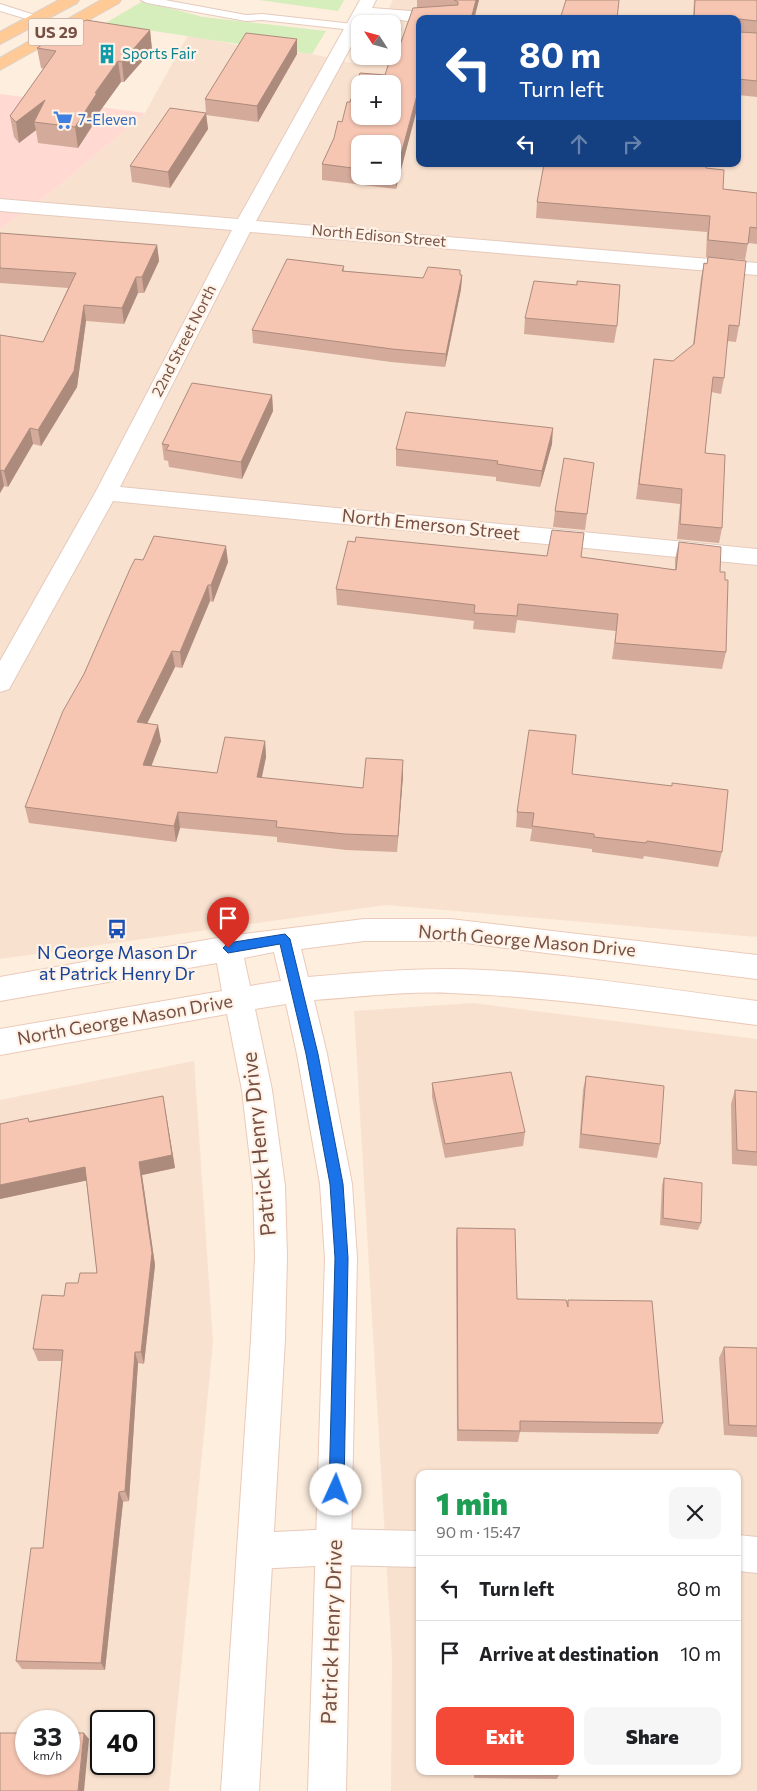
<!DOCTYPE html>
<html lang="en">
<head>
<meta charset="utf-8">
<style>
  body { margin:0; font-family:Commissioner,sans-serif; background:#f6f6f6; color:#202124; height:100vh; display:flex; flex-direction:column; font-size:19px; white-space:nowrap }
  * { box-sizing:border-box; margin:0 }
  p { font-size:16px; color:#757577 }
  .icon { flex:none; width:28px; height:28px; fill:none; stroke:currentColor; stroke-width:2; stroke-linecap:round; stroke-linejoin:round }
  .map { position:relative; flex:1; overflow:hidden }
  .panel { position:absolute; left:416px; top:1470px; width:325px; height:305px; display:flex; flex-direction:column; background:#fff; border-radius:10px; box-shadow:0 1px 4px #0004 }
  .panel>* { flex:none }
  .banner { position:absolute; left:416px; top:15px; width:325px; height:152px; border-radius:10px; box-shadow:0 1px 4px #0004; background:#1a4fa0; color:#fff; overflow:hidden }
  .needle { width:32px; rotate:306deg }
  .tools { position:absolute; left:351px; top:15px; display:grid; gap:10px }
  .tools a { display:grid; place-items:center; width:50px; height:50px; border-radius:10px; background:#fff; box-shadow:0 1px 4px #0004; font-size:25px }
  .speed { position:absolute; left:15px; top:1710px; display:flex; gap:10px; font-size:25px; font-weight:700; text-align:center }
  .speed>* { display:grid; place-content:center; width:65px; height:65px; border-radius:50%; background:#fff; box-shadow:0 1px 4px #0004; line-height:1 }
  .speed small { font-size:12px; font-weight:400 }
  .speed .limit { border:2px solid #111; border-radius:8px; background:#fff; color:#111 }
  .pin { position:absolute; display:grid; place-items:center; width:42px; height:42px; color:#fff; margin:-51px -21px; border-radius:50% 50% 50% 0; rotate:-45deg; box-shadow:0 0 5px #0007 }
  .pin .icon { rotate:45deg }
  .me { position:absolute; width:55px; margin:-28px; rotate:2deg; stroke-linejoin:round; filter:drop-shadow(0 0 4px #0008) }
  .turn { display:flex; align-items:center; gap:18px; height:105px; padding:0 20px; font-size:22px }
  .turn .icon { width:65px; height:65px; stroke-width:2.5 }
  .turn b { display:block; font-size:35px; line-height:42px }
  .lanes { display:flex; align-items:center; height:48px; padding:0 20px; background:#0003; justify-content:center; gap:25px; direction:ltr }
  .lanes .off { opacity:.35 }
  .round { display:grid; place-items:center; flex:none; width:52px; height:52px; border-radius:10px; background:#f6f6f6 }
  .head { display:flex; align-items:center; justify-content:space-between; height:85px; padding:0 20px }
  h1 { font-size:30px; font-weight:800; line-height:38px; color:#1e9e55 }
  .primary-button { display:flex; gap:10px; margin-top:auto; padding:10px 20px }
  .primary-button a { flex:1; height:58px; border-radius:10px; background:#f44937; color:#fff; font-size:20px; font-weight:800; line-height:58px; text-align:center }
  .primary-button a+a { background:#f6f6f6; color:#202124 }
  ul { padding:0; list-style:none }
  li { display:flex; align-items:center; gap:15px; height:65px; padding:0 20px; border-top:1px solid #e0e0e0 }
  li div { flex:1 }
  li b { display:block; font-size:19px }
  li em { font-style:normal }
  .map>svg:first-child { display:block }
  .residential { fill:#f9e1cf; fill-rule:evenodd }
  .commercial { fill:#ffd9d2 }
  .green { fill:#d6edbc }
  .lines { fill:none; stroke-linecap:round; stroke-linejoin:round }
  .lane-casing { stroke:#e5cabd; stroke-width:2 }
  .street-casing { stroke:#e5cabd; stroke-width:2 }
  .secondary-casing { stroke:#ebcab9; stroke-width:2 }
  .primary-casing { stroke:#dbd2ce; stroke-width:2 }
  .lane { fill:#fff; fill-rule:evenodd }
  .street { fill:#fff; fill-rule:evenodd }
  .secondary { fill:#fff; fill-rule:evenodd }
  .primary { fill:#ffca95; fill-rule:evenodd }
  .wall { fill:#d4aa9a; fill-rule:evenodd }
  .shaded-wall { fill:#ac8b7d }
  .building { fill:#f6c6b3; stroke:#ac8b7d; fill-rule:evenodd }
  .route { fill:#1a73e8; stroke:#114b97 }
  .labels { text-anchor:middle; stroke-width:4.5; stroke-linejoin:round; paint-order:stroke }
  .far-culture-label { font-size:15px; fill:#0d838f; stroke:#fff2e7; text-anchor:start }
  .far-shop-label { font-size:15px; fill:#366cbe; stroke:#fff2e7; text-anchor:start }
  .far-street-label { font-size:15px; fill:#765044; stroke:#fff2e7 }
  .shield { fill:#fff2e7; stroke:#9f8175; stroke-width:1 }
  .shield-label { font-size:16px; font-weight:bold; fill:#765044 }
  .street-label { font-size:18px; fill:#765044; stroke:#fff2e7 }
  .transit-label { font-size:18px; fill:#164399; stroke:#fff2e7 }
  .near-street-label { font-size:21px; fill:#765044; stroke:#fff2e7 }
</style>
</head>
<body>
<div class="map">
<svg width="757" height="1791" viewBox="0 0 757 1791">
  <rect width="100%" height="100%" fill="#feeede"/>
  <g class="residential">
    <path d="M393 0H757V937L386 905 0 959V229L47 196 145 113 188 35 242 46 312 54 360 65 365 56H392V24H381ZM420 19H738V164H420ZM360 84H392V116H360ZM360 144H392V176H360Z"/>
    <path d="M473 1003 757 1039V1791H391L392 1658 354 1011ZM420 1474H738V1771H420Z"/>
    <path d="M194 1061 213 1342 169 1791H0V1100ZM26 1721H69V1764H26ZM101 1721H144V1764H101Z"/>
  </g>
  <polygon class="commercial" points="0,94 145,113 48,195 0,229"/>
  <g class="green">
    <polygon points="259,0 344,0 338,11"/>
    <path d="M143 1 203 17 326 31 312 54C243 46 174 33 104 24Z"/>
  </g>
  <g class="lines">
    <defs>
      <g id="lane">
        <polygon points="141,0 165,0 246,15 262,14 353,24 359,27 353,30 262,20 246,21 147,3"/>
        <polygon points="0,4 41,17 43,19 37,22 0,11"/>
      </g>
      <g id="street">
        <polygon points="360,0 376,0 372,8 448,14 456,19 420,19 420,22 367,17 363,24 360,24 360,30 256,221 757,263 757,275 250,232 120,487 757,549 757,565 113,501 9,689 0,692 0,661 95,493 232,230 0,211 0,199 238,219"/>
        <polygon points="335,1529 420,1531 420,1567 335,1565 255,1569 242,1564 237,1551 242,1538 255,1533"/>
        <polygon points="738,1535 757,1537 757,1573 738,1571"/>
      </g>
      <path id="secondary" d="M364 919H450L757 955V979L450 941H364L301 949 308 977C355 973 401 969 448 969 551 970 655 988 757 1001V1025C655 1012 553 997 451 993 405 991 359 997 314 1000L327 1054 352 1184 357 1258 346 1791H308L325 1258 320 1184 297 1054 286 1004 255 1009 272 1090 285 1186 287 1257 285 1339 259 1791H221L251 1339 255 1257 253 1186 242 1090 227 1014 0 1055V1029L222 991 217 963 0 1001V977L228 936ZM274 952 281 981 250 986 244 958Z"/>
      <g id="primary">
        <polygon points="59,0 79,0 77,3 0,44 0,32"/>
        <polygon points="101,0 121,0 119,3 0,70 0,58"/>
      </g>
    </defs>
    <use href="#lane" class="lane-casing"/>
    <use href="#street" class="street-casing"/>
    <use href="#secondary" class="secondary-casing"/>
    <use href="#primary" class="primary-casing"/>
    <use href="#lane" class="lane"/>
    <use href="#street" class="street"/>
    <use href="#secondary" class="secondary"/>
    <use href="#primary" class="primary"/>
  </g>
  <g class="wall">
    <path d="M417 0H479L474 19H420L396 189 322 180V164L342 122 350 102 385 75 400 45 417 7ZM360 144H392V176H360Z"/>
    <polygon points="694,0 757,0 757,97 738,95 738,19 693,19"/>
    <polygon points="150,30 152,50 124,82 121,82 100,111 100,114 78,148 38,143 36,130 19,143 14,137 10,116 44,69 41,68 37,48"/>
    <polygon points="297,39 297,54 258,122 206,115 208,129 170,188 132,182 130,166 206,113 205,99"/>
    <polygon points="706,168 723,189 757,193 757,244 748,243 745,260 706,257 707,232 536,218 537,202"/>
    <polygon points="0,233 157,245 159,261 144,293 138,293 124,324 86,321 77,387 41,446 33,444 8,487 4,486 0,493 0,335 43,342 68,288 0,283"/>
    <polygon points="708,257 739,326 736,342 727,341 724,378 721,394 711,392 705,453 722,528 719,543 677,539 680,504 636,499 654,359 673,361 693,345 701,278 704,263 707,264"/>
    <polygon points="344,266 344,271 423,278 462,275 461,289 445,367 391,362 253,343 252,330"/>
    <polygon points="525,318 617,326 614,343 524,334"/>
    <polygon points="272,395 273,411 242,479 169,467 168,461 164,460 162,444"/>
    <polygon points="552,444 540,487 496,481 496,477 396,466 396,449"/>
    <polygon points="594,463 585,530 553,527 555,511"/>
    <polygon points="679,542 720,572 725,580 726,652 722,669 612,659 616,631 517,620 515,633 473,629 474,621 337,605 336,589 547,556 581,557 675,570 675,559"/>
    <polygon points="143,560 228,562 213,602 210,601 182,668 175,667 147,723 161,741 151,766 217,773 265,741 266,757 262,778 363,788 403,776 397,852 346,850 277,842 277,837 180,828 176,842 29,823 25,807 84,674"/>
    <polygon points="572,774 722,852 718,867 644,856 643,859 592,852 592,849 530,841 532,829 516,827 517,812"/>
    <polygon points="586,1076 660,1144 657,1158 579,1148 583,1090"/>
    <polygon points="432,1083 525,1132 523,1146 445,1158 432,1097"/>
    <polygon points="735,1090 757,1092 757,1166 732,1164 731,1104"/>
    <polygon points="163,1096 175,1168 142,1175 155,1265 144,1364 138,1363 129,1501 123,1502 105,1670 22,1669 16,1661 43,1548 62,1361 38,1361 33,1349 64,1296 78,1283 97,1273 86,1180 0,1199 29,1121"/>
    <polygon points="664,1178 701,1223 698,1230 660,1225 662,1185"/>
    <polygon points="457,1228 517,1299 567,1305 568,1300 663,1423 658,1434 520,1432 518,1442 457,1441 456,1240"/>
    <polygon points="724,1347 757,1348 757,1437 724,1435 719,1358"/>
    <polygon points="474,1771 560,1771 560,1773 557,1779 474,1778"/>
  </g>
  <g class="shaded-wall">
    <polygon points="476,0 479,0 474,19 471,19"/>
    <polygon points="150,30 152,50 124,82 122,62"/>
    <polygon points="297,39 297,54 258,122 257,106"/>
    <polygon points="118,61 121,82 100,111 100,114 78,148 75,127 95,93"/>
    <polygon points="420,84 420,98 396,189 396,173"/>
    <polygon points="45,100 34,122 36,130 19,143 16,122"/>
    <polygon points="206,113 208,129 170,188 168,172"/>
    <polygon points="157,245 159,261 144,293 142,277"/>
    <polygon points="460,270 460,283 462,275 461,289 445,367 446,354"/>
    <polygon points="136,277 138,293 124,324 122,308"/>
    <polygon points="84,305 86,321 77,387 41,446 38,430"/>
    <polygon points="272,395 273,411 242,479 241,462"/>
    <polygon points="30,428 33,444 8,487 4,471"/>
    <polygon points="553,428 552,444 540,487 542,471"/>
    <polygon points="1,470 4,486 0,493 0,471"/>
    <polygon points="226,546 228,562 213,602 211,585"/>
    <polygon points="208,585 210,601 182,668 180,652"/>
    <polygon points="172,651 175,667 140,738 137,722"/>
    <polygon points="158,725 161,741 146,780 143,765"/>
    <polygon points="265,741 266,757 258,793 257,777"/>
    <polygon points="403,760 403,776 397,852 398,836"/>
    <polygon points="178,812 180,828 176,842 174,826"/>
    <polygon points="163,1096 175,1168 142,1175 155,1265 144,1364 141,1352 139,1162"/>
    <polygon points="85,1167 89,1180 0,1199 0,1185"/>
    <polygon points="135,1352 138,1363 129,1501 125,1491"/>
    <polygon points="119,1492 123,1502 105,1670 101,1663"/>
    <polygon points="84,1733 89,1739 84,1791 78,1791"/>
  </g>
  <g class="building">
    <path d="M454 0H476L471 19H420V84L396 173H392V144H360V169L322 164 334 138 338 121 342 122 347 102H350L360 73 385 75 391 56H392V52L395 45H400L413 8 458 5V2ZM360 84H392V116H360Z"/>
    <polygon points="566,0 619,0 617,19 560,19"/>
    <polygon points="695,0 757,0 757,21 739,19 739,32 757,33 757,81 738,79 738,19 694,19"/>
    <polygon points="86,20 150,30 122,62 118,61 95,93 97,93 75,127 34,122 45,100 16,122 10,116 56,51 37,48"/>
    <polygon points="246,33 297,39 257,106 205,99"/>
    <polygon points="170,108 206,113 168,172 130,166"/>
    <polygon points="544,164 706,164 706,168 724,170 723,189 757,193 757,228 750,227 748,244 708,240 710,216 537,202"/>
    <polygon points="0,233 157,245 142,277 136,277 122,308 84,305 74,371 38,430 30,428 4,471 1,470 0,471 0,335 43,342 76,273 0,268"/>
    <polygon points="708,257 746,261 739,326 729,325 724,378 713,377 705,453 725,455 722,528 680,524 682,489 639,484 654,359 673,361 694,344 704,263 707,264"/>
    <polygon points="287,259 344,266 342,271 423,278 428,267 460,270 460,275 462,275 446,354 392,349 252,330"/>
    <polygon points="534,281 577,285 577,281 620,285 617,326 525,318"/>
    <polygon points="192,383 272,395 241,462 166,450 169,445 162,444"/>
    <polygon points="406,412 553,428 542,471 497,464 498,461 396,449"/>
    <polygon points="564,458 594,463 587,514 555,511"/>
    <polygon points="552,530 584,533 581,557 676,570 679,542 721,547 720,572 725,572 725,580 728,580 726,652 615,643 618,614 518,604 517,616 474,613 475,605 336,589 348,541 355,542 356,537 547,556"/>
    <polygon points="154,536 226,546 211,585 208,585 180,652 172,651 137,722 158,725 143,765 217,773 225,737 265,741 257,777 363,788 366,758 403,760 398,836 345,834 276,827 277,821 178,812 174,826 25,807 63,711 84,674 130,569 135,559 143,560"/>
    <polygon points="529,730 576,735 572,774 672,786 672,783 728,790 722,852 647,841 646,843 594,837 594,834 532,826 534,813 517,812"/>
    <polygon points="511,1072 525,1132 445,1144 432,1083"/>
    <polygon points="586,1076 664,1086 660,1144 581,1134"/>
    <polygon points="735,1090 757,1092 757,1152 737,1150"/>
    <polygon points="163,1096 172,1155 139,1162 152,1253 141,1352 135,1352 125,1491 119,1492 101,1663 16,1661 31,1548 43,1548 63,1350 33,1349 42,1295 64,1296 66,1283 78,1283 80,1273 97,1273 85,1167 0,1185 0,1124 28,1118 29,1122"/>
    <polygon points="664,1178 702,1183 701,1223 663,1218"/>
    <polygon points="457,1228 515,1229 517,1299 566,1300 568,1307 568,1300 652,1301 663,1423 520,1421 520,1431 458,1430"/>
    <polygon points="724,1347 757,1348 757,1426 729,1425"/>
    <polygon points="0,1733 26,1733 26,1764 69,1764 69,1733 84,1733 78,1791 0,1791"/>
    <polygon points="476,1771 560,1771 560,1773 476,1772"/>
  </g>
  <polygon class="route" points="285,934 290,939 318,1054 343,1184 348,1258 344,1490 341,1495 336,1498 331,1495 329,1490 335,1258 330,1184 306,1054 280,944 228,953 223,948 228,943"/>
  <defs>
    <symbol id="building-bare" viewBox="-9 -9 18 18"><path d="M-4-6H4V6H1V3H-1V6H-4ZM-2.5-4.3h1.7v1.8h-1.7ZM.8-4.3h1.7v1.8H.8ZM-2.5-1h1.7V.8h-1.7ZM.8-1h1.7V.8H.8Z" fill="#0f9aa8" stroke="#fff2e7" stroke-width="2.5" paint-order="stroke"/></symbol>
    <symbol id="supermarket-bare" viewBox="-9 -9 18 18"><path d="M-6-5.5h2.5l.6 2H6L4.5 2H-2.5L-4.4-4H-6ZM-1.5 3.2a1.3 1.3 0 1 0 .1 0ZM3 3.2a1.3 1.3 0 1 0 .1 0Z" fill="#3f7fe0" stroke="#fff2e7" stroke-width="2.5" paint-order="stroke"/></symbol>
    <symbol id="bus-bare" viewBox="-9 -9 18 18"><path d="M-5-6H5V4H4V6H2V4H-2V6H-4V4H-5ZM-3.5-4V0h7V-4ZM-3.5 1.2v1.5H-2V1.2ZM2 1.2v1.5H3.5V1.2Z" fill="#1a4fb4" stroke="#fff2e7" stroke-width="2.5" paint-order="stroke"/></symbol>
  </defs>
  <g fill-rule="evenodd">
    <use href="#building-bare" x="93" y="40" width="28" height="28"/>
    <use href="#supermarket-bare" x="49" y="106" width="28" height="28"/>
    <use href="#bus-bare" x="103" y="915" width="28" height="28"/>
  </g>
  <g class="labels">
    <g class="far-culture-label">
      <text x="122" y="59">Sports Fair</text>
    </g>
    <g class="far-shop-label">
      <text x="78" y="125">7-Eleven</text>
    </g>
    <g class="far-street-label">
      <text transform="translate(379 236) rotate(5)" y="5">North Edison Street</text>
      <text transform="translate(184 341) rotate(-63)" y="5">22nd Street North</text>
    </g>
    <rect class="shield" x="28.5" y="18.5" width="55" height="27" rx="4"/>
    <g class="shield-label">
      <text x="56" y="38">US 29</text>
    </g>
    <g class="street-label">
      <text transform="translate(431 525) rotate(6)" y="6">North Emerson Street</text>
      <text transform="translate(527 941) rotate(5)" y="6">North George Mason Drive</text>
      <text transform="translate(125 1020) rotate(-10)" y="6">North George Mason Drive</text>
    </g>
    <g class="transit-label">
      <text x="117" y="959">N George Mason Dr<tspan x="117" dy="21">at Patrick Henry Dr</tspan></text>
    </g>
    <g class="near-street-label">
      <text transform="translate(259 1144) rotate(-96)" y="7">Patrick Henry Drive</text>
      <text transform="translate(332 1632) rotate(-88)" y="7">Patrick Henry Drive</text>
    </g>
  </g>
</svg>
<div class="tools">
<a><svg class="needle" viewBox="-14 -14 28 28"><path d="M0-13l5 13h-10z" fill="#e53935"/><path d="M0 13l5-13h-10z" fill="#757577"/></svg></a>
<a>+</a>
<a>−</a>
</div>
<div class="speed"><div>33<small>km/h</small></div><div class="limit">40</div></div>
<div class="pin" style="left:228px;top:948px;background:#d93025"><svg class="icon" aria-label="arrive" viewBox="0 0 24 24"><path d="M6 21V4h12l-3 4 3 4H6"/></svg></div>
<svg class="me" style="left:336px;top:1490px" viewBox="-20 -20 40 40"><circle r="19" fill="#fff"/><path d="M0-13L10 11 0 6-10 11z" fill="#1a73e8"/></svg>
<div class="banner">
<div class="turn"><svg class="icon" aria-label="left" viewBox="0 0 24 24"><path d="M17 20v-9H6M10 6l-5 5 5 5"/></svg><div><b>80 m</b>Turn left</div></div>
<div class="lanes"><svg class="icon" aria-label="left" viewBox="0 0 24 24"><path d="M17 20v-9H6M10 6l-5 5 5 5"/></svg><svg class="icon off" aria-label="ahead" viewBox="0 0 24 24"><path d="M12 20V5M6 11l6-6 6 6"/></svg><svg class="icon off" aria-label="right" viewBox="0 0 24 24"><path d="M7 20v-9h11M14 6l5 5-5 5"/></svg></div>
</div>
<section class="panel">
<div class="head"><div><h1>1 min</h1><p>90 m · 15:47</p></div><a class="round"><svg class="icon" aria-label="close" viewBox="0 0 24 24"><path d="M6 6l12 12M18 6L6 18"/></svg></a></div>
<ul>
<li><svg class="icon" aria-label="left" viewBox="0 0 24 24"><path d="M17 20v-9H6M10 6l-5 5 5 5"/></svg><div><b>Turn left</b></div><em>80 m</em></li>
<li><svg class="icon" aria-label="arrive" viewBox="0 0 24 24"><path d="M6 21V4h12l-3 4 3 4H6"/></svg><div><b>Arrive at destination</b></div><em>10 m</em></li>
</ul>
<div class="primary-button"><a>Exit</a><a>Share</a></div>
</section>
</div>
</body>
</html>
